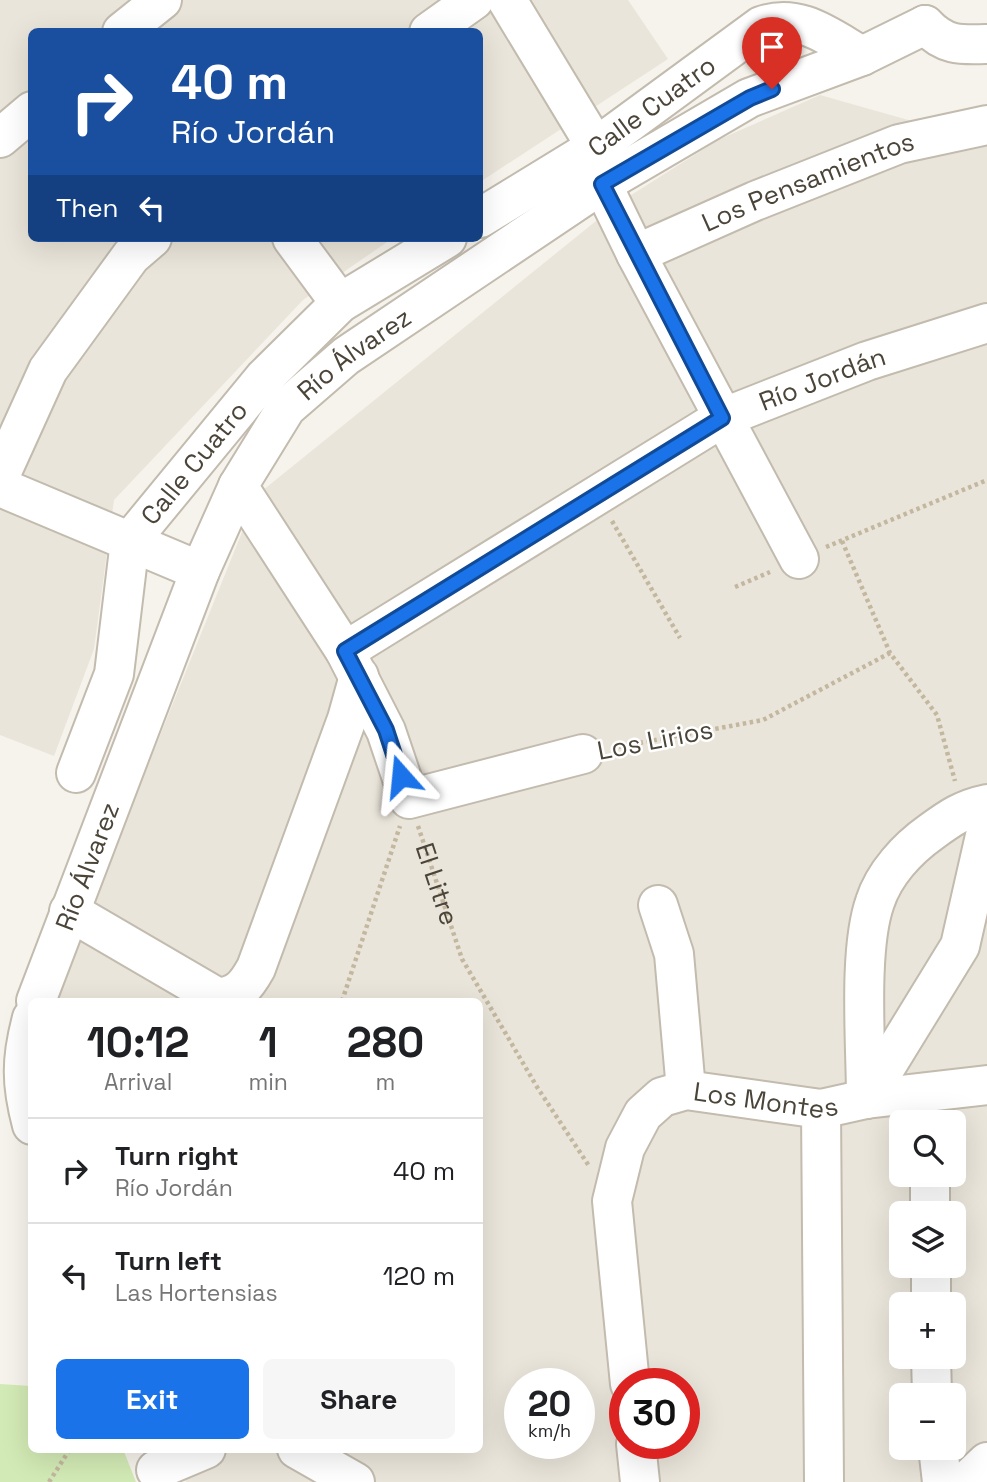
<!DOCTYPE html>
<html lang="en">
<head>
<meta charset="utf-8">
<style>
  body { margin:0; font-family:"Space Grotesk",sans-serif; background:#f6f6f6; color:#202124; height:100vh; display:flex; flex-direction:column; font-size:26px; white-space:nowrap }
  * { box-sizing:border-box; margin:0 }
  p { font-size:23px; color:#757577 }
  .icon { flex:none; width:38px; height:38px; fill:none; stroke:currentColor; stroke-width:2; stroke-linecap:round; stroke-linejoin:round }
  .map { position:relative; flex:1; overflow:hidden }
  .sheet { position:absolute; left:28px; top:998px; width:455px; height:455px; display:flex; flex-direction:column; background:#fff; border-radius:10px; box-shadow:0 7px 28px #0002 }
  .sheet>* { flex:none }
  .guide { position:absolute; left:28px; top:28px; width:455px; height:214px; border-radius:10px; box-shadow:0 7px 28px #0002; background:#1a4fa0; color:#fff; overflow:hidden }
  .fabs { position:absolute; left:889px; top:1110px; display:grid; gap:14px }
  .fabs a { display:grid; place-items:center; width:77px; height:77px; border-radius:10px; background:#fff; box-shadow:0 7px 28px #0002; font-size:35px }
  .speed { position:absolute; left:504px; top:1368px; display:flex; gap:14px; font-size:35px; font-weight:700; text-align:center }
  .speed>* { display:grid; place-content:center; width:91px; height:91px; border-radius:50%; background:#fff; box-shadow:0 7px 28px #0002; line-height:1 }
  .speed small { font-size:18px; font-weight:400 }
  .speed .limit { border:10px solid #d22; background:#fff; color:#111 }
  .pin { position:absolute; display:grid; place-items:center; width:60px; height:60px; color:#fff; margin:-72px -30px; border-radius:50% 50% 50% 0; rotate:-45deg; box-shadow:0 0 7px #0007 }
  .pin .icon { rotate:45deg }
  .me { position:absolute; width:77px; margin:-38px; rotate:342deg; stroke-linejoin:round; filter:drop-shadow(0 0 5px #0008) }
  .turn { display:flex; align-items:center; gap:24px; height:147px; padding:0 28px; font-size:32px }
  .turn .icon { width:91px; height:91px; stroke-width:2.5 }
  .turn b { display:block; font-size:49px; line-height:60px }
  .then { display:flex; align-items:center; height:66px; padding:0 28px; background:#0003; gap:14px; font-size:26px }
  .eta { display:flex; justify-content:space-evenly; align-items:center; height:119px; text-align:center }
  .eta b { font-size:42px; font-weight:800; line-height:49px }
  .action { display:flex; gap:14px; margin-top:auto; padding:14px 28px }
  .action a { flex:1; height:80px; border-radius:10px; background:#1a73e8; color:#fff; font-size:28px; font-weight:800; line-height:80px; text-align:center }
  .action a+a { background:#f6f6f6; color:#202124 }
  ul { padding:0; list-style:none }
  li { display:flex; align-items:center; gap:21px; height:105px; padding:0 28px; border-top:2px solid #e0e0e0 }
  li div { flex:1 }
  li b { display:block; font-size:26px }
  li em { font-style:normal }
  .map>svg:first-child { display:block }
  .residential { fill:#eae5da; fill-rule:evenodd }
  .green { fill:#d2eab5 }
  .lines { fill:none; stroke-linecap:round; stroke-linejoin:round }
  .minor-casing { stroke:#c2bbae; stroke-width:42 }
  .path { stroke:#c4b79f; stroke-width:4.5; stroke-dasharray:3.5 3.5; stroke-linecap:butt }
  .minor { stroke:#fff; stroke-width:38 }
  .route-casing { stroke:#114b97; stroke-width:18 }
  .route { stroke:#1a73e8; stroke-width:12 }
  .labels { text-anchor:middle; stroke-width:5; stroke-linejoin:round; paint-order:stroke }
  .street-label { font-size:26px; fill:#4b4439; stroke:#fff }
</style>
</head>
<body>
<div class="map">
<svg width="987" height="1482" viewBox="0 0 987 1482">
  <rect width="100%" height="100%" fill="#f6f3ec"/>
  <g class="residential">
    <polygon points="0,0 628,0 668,59 480,182 480,32 32,32 32,238 393,238 303,300 114,500 94,649 54,756 0,735"/>
    <path d="M820 95 979 140 987 138V1482H186L173 1449H480V1001H53L257 495 617 204 718 140ZM901 1122H954V1174H901ZM901 1213H954V1265H901ZM901 1304H954V1356H901ZM520 1384H579V1444H520ZM625 1384H684V1444H625ZM901 1395H954V1447H901Z"/>
  </g>
  <polygon class="green" points="0,1384 31,1386 32,1449 123,1449 136,1482 0,1482"/>
  <g class="lines">
    <defs>
      <g id="minor">
        <polyline points="507,0 596,147"/>
        <path d="M925 25C945 46 960 45 987 44"/>
        <polyline points="122,32 162,0"/>
        <polyline points="429,32 474,0"/>
        <polyline points="0,138 32,111"/>
        <polyline points="602,184 636,254 799,559"/>
        <path id="s2" d="M480 218 596 147 761 26C799 12 829 37 862 56"/>
        <polyline points="292,238 340,303"/>
        <path id="s3" d="M636 254 755 201 899 144 987 125"/>
        <polyline points="0,476 48,370 131,256 152,238"/>
        <polyline points="238,486 345,651 386,731 409,799 583,754"/>
        <polyline points="0,487 200,571"/>
        <path id="s4" d="M345 651 722 418 867 361 987 323"/>
        <path id="s5" d="M76 773 114 674 130 541 264 378 340 303 447 238"/>
        <polyline points="658,905 674,954 686,1090"/>
        <path d="M69 911 218 998C239 995 246 986 256 968L347 719 359 676"/>
        <path id="s6" d="M36 1001 200 571 238 486 286 408 346 356 602 184 749 98 862 56 925 25"/>
        <path d="M32 1018C21 1059 21 1084 32 1125"/>
        <path d="M866 1099C866 1045 858 950 875 902 884 874 907 849 931 832 950 818 963 809 987 804"/>
        <polyline points="866,1099 960,946 987,827"/>
        <polyline points="821,1109 824,1482"/>
        <polyline points="930,1174 930,1213"/>
        <polyline points="931,1265 931,1304"/>
        <polyline points="931,1356 932,1395"/>
        <path id="s7" d="M630 1384 612 1201 625 1148 643 1114 662 1097 686 1090 821 1109 866 1099 987 1085"/>
        <polyline points="636,1444 640,1482"/>
        <polyline points="938,1447 942,1482"/>
        <polyline points="297,1449 355,1482"/>
        <polyline points="156,1470 206,1449"/>
        <polyline points="966,1482 987,1462"/>
      </g>
    </defs>
    <use href="#minor" class="minor-casing"/>
    <g class="path">
      <polyline points="612,521 680,638"/>
      <polyline points="842,541 890,653 937,715 955,781"/>
      <polyline points="826,547 987,480"/>
      <polyline points="735,587 770,572"/>
      <polyline points="612,748 763,720 890,653"/>
      <path id="s1" d="M418 826 462 959 537 1087 589 1166"/>
      <polyline points="342,1001 400,826"/>
      <polyline points="49,1482 70,1449"/>
    </g>
    <use href="#minor" class="minor"/>
  </g>
  <g class="lines">
    <defs>
      <polyline id="route" points="401,776 386,730 345,651 722,418 602,184 750,98 772,89"/>
    </defs>
    <use href="#route" class="route-casing"/>
    <use href="#route" class="route"/>
  </g>
  <g class="labels">
    <g class="street-label">
      <text dy="9" stroke="none"><textPath href="#s2" startOffset="205">Calle Cuatro</textPath></text>
      <text dy="9" stroke="none"><textPath href="#s3" startOffset="187">Los Pensamientos</textPath></text>
      <text dy="9" stroke="none"><textPath href="#s6" startOffset="732">Río Álvarez</textPath></text>
      <text dy="9" stroke="none"><textPath href="#s4" startOffset="551">Río Jordán</textPath></text>
      <text dy="9" stroke="none"><textPath href="#s5" startOffset="341">Calle Cuatro</textPath></text>
      <text transform="translate(655 740) rotate(-11)" y="9">Los Lirios</text>
      <text dy="9" stroke="none"><textPath href="#s6" startOffset="144">Río Álvarez</textPath></text>
      <text dy="9" stroke="none"><textPath href="#s1" startOffset="61">El Litre</textPath></text>
      <text dy="9" stroke="none"><textPath href="#s7" startOffset="408">Los Montes</textPath></text>
    </g>
  </g>
</svg>
<div class="fabs">
<a><svg class="icon" aria-label="search" viewBox="0 0 24 24"><circle cx="10" cy="10" r="6"/><path d="M15 15l6 6"/></svg></a>
<a><svg class="icon" aria-label="layers" viewBox="0 0 24 24"><path d="M12 4l9 5-9 5-9-5zM3 14l9 5 9-5"/></svg></a>
<a>+</a>
<a>−</a>
</div>
<div class="speed"><div>20<small>km/h</small></div><div class="limit">30</div></div>
<div class="pin" style="left:772px;top:89px;background:#d93025"><svg class="icon" aria-label="arrive" viewBox="0 0 24 24"><path d="M6 21V4h12l-3 4 3 4H6"/></svg></div>
<svg class="me" style="left:401px;top:776px" viewBox="-20 -20 40 40"><path d="M0-17L14 15 0 8-14 15z" fill="#1a73e8" stroke="#fff" stroke-width="4"/></svg>
<div class="guide">
<div class="turn"><svg class="icon" aria-label="right" viewBox="0 0 24 24"><path d="M7 20v-9h11M14 6l5 5-5 5"/></svg><div><b>40 m</b>Río Jordán</div></div>
<div class="then">Then<svg class="icon" aria-label="left" viewBox="0 0 24 24"><path d="M17 20v-9H6M10 6l-5 5 5 5"/></svg></div>
</div>
<section class="sheet">
<div class="eta">
<div><b>10:12</b><p>Arrival</p></div>
<div><b>1</b><p>min</p></div>
<div><b>280</b><p>m</p></div>
</div>
<ul>
<li><svg class="icon" aria-label="right" viewBox="0 0 24 24"><path d="M7 20v-9h11M14 6l5 5-5 5"/></svg><div><b>Turn right</b><p>Río Jordán</p></div><em>40 m</em></li>
<li><svg class="icon" aria-label="left" viewBox="0 0 24 24"><path d="M17 20v-9H6M10 6l-5 5 5 5"/></svg><div><b>Turn left</b><p>Las Hortensias</p></div><em>120 m</em></li>
</ul>
<div class="action"><a>Exit</a><a>Share</a></div>
</section>
</div>
</body>
</html>
